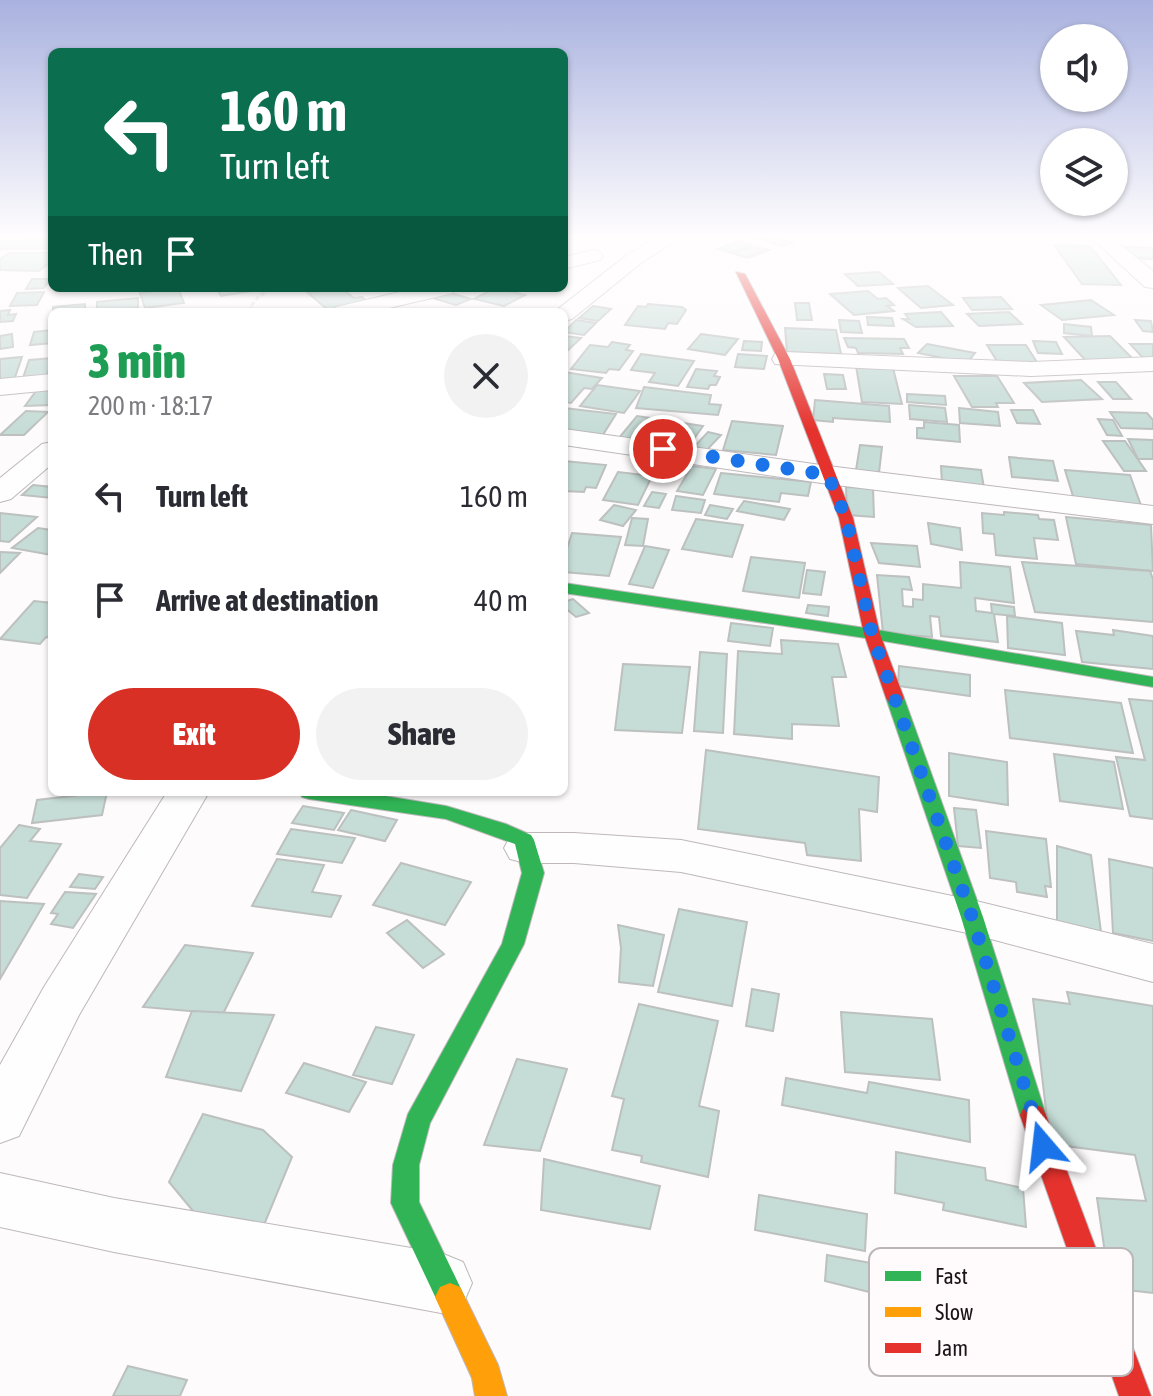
<!DOCTYPE html>
<html lang="en">
<head>
<meta charset="utf-8">
<style>
  body { margin:0; font-family:"Asap Condensed",sans-serif; background:#f2f2f3; color:#2b2b33; height:100vh; display:flex; flex-direction:column; font-size:30px; white-space:nowrap }
  * { box-sizing:border-box; margin:0 }
  p { font-size:26px; color:#7c7c81 }
  .icon { flex:none; width:44px; height:44px; fill:none; stroke:currentColor; stroke-width:2; stroke-linecap:round; stroke-linejoin:round }
  .map { position:relative; flex:1; overflow:hidden }
  .side { position:absolute; left:48px; top:308px; width:520px; height:488px; display:flex; flex-direction:column; background:#fff; border-radius:12px; box-shadow:0 2px 6px #0004 }
  .side>* { flex:none }
  .top-card { position:absolute; left:48px; top:48px; width:520px; height:244px; border-radius:12px; box-shadow:0 2px 6px #0004; background:#0b6e4f; color:#fff; overflow:hidden }
  .tools { position:absolute; left:1040px; top:24px; display:grid; gap:16px }
  .tools a { display:grid; place-items:center; width:88px; height:88px; border-radius:50%; background:#fff; box-shadow:0 2px 6px #0004; font-size:40px }
  .pin { position:absolute; display:grid; place-items:center; width:68px; height:68px; color:#fff; margin:-34px; border:4px solid #fff; border-radius:50%; box-shadow:0 2px 8px #0007 }
  .me { position:absolute; width:88px; margin:-44px; rotate:343deg; stroke-linejoin:round; filter:drop-shadow(0 0 6px #0008) }
  .turn { display:flex; align-items:center; gap:28px; height:168px; padding:0 40px; font-size:36px }
  .turn .icon { width:104px; height:104px; stroke-width:2.5 }
  .turn b { display:block; font-size:56px; line-height:68px }
  .then { display:flex; align-items:center; height:76px; padding:0 40px; background:#0003; gap:16px; font-size:30px }
  .round { display:grid; place-items:center; flex:none; width:84px; height:84px; border-radius:42px; background:#f2f2f3 }
  .head { display:flex; align-items:center; justify-content:space-between; height:136px; padding:0 40px }
  h1 { font-size:48px; font-weight:800; line-height:60px; color:#1e9e55 }
  .primary-button { display:flex; gap:16px; margin-top:auto; padding:16px 40px }
  .primary-button a { flex:1; height:92px; border-radius:48px; background:#d93025; color:#fff; font-size:32px; font-weight:800; line-height:92px; text-align:center }
  .primary-button a+a { background:#f2f2f3; color:#2b2b33 }
  ul { padding:0; list-style:none }
  li { display:flex; align-items:center; gap:24px; height:104px; padding:0 40px }
  li div { flex:1 }
  li b { display:block; font-size:30px }
  li em { font-style:normal }
  .map>svg:first-child { display:block }
  .building { fill:#c6dcd6; stroke:#bcc0be; stroke-width:2 }
  .lines { fill:none; stroke-linecap:round; stroke-linejoin:round }
  .street-casing { stroke:#beb8bb; stroke-width:2 }
  .fast-casing { stroke:#beb8bb; stroke-width:2 }
  .slow-casing { stroke:#beb8bb; stroke-width:2 }
  .jam-casing { stroke:#beb8bb; stroke-width:2 }
  .path { stroke:#e1e1e1; stroke-width:3; stroke-dasharray:5 2; stroke-linecap:butt }
  .street { fill:#fffeff; fill-rule:evenodd }
  .fast { fill:#30b455; fill-rule:evenodd }
  .slow { fill:#ff9f0a; fill-rule:evenodd }
  .jam { fill:#e5322d; fill-rule:evenodd }
  .route { stroke:#1a73e8; stroke-width:14; stroke-dasharray:0 25.2 }
  .key { fill:#fffafc; stroke:#bbb5b7; stroke-width:2 }
  .key-label { font-size:22px; fill:#1b1317 }
</style>
</head>
<body>
<div class="map">
<svg width="1153" height="1396" viewBox="0 0 1153 1396">
  <rect width="100%" height="100%" fill="#fefbfc"/>
  <g class="building">
    <polygon points="768,235 793,242 782,246 755,238"/>
    <polygon points="52,238 52,248 0,249 0,241"/>
    <polygon points="737,241 751,245 732,253 718,249"/>
    <polygon points="1054,245 1090,246 1121,285 1082,284"/>
    <polygon points="754,246 769,250 747,258 732,253"/>
    <polygon points="1121,247 1153,248 1153,259 1130,258"/>
    <polygon points="9,253 52,253 52,261 39,271 0,270 0,259"/>
    <polygon points="879,272 893,284 858,286 845,274"/>
    <polygon points="32,279 50,279 44,288 26,289"/>
    <polygon points="928,286 953,305 921,308 898,288"/>
    <polygon points="178,288 184,303 145,308 140,293"/>
    <polygon points="216,288 263,288 264,289 221,296"/>
    <polygon points="341,288 354,298 362,297 368,302 328,310 308,293"/>
    <polygon points="495,288 496,288 525,295 504,306 474,299"/>
    <polygon points="443,291 471,299 456,305 429,297"/>
    <polygon points="868,291 878,299 886,298 894,305 887,306 894,311 854,315 830,294"/>
    <polygon points="44,292 37,305 10,306 17,293"/>
    <polygon points="1001,297 1012,309 972,310 963,298"/>
    <polygon points="138,298 138,308 97,312 97,302"/>
    <polygon points="1091,300 1114,315 1062,320 1041,305"/>
    <polygon points="795,303 809,303 812,320 797,320"/>
    <polygon points="85,304 85,309 53,312 53,307"/>
    <polygon points="648,304 682,307 686,310 677,324 668,323 665,329 625,325 638,306 646,307"/>
    <polygon points="593,306 611,309 598,321 579,318"/>
    <polygon points="10,310 8,315 16,314 13,321 0,322 0,311"/>
    <polygon points="941,312 953,326 916,327 903,319 909,319 905,314"/>
    <polygon points="1009,312 1022,324 979,326 967,314"/>
    <polygon points="867,317 892,318 894,326 868,325"/>
    <polygon points="576,320 596,323 584,335 564,332"/>
    <polygon points="839,320 859,321 862,333 841,332"/>
    <polygon points="1135,320 1151,321 1153,332 1143,331"/>
    <polygon points="1064,324 1091,327 1092,336 1064,333"/>
    <polygon points="785,328 836,330 841,354 787,352"/>
    <polygon points="52,330 52,343 30,345 34,332"/>
    <polygon points="12,334 13,347 0,349 0,336"/>
    <polygon points="701,334 738,339 725,355 688,349"/>
    <polygon points="564,336 581,338 564,354"/>
    <polygon points="1110,336 1132,358 1087,362 1064,337"/>
    <polygon points="844,338 904,339 909,348 900,348 903,354 858,353 856,348 848,347"/>
    <polygon points="744,341 762,342 761,351 742,350"/>
    <polygon points="1033,341 1056,342 1062,354 1038,353"/>
    <polygon points="612,342 630,345 626,350 633,351 619,370 609,369 606,373 571,369 590,345 608,347"/>
    <polygon points="927,344 975,353 967,363 918,353"/>
    <polygon points="1130,344 1153,344 1153,360 1145,360"/>
    <polygon points="987,345 1026,345 1038,364 1000,366"/>
    <polygon points="641,354 694,361 678,386 649,382 655,373 631,370"/>
    <polygon points="738,354 767,356 764,369 735,367"/>
    <polygon points="22,357 14,380 0,381 0,359"/>
    <polygon points="52,358 46,379 22,381 29,360"/>
    <polygon points="856,366 893,368 902,404 862,402"/>
    <polygon points="696,369 717,371 714,376 720,377 716,385 710,385 708,389 687,387"/>
    <polygon points="564,372 602,378 592,389 584,388 571,403 564,402"/>
    <polygon points="824,374 843,375 846,389 827,389"/>
    <polygon points="954,376 997,376 1014,403 996,403 998,407 972,407"/>
    <polygon points="1081,380 1102,399 1042,402 1024,383"/>
    <polygon points="1098,382 1116,382 1131,399 1113,399"/>
    <polygon points="597,385 640,391 624,413 580,406"/>
    <polygon points="39,387 52,387 52,405 25,406"/>
    <polygon points="644,387 711,395 709,404 721,405 718,415 636,408"/>
    <polygon points="907,394 945,396 946,405 907,402"/>
    <polygon points="815,400 889,406 890,422 833,418 833,422 813,420"/>
    <polygon points="909,405 945,408 947,422 910,419"/>
    <polygon points="564,408 616,414 601,438 564,433"/>
    <polygon points="959,408 998,412 1000,426 960,423"/>
    <polygon points="1011,410 1033,410 1040,424 1017,423"/>
    <polygon points="26,411 48,412 24,435 0,435"/>
    <polygon points="1110,412 1147,413 1153,420 1153,429 1121,428"/>
    <polygon points="637,416 703,426 691,443 661,437 655,445 618,439"/>
    <polygon points="1098,419 1113,420 1122,436 1107,435"/>
    <polygon points="732,421 783,426 776,455 723,450"/>
    <polygon points="924,422 959,425 960,442 917,438 917,428 924,428"/>
    <polygon points="708,432 721,435 705,452 692,449"/>
    <polygon points="1128,439 1153,440 1153,459 1138,459"/>
    <polygon points="1103,441 1125,441 1146,471 1124,471"/>
    <polygon points="860,445 882,447 879,473 856,470"/>
    <polygon points="1009,457 1053,461 1058,481 1012,477"/>
    <polygon points="564,461 606,465 596,488 586,487 584,492 564,491"/>
    <polygon points="692,466 716,469 703,495 677,491"/>
    <polygon points="941,466 981,470 984,488 942,484"/>
    <polygon points="1065,470 1130,475 1143,511 1076,506"/>
    <polygon points="618,472 652,476 638,505 603,500"/>
    <polygon points="721,473 811,482 808,496 781,493 779,502 714,494"/>
    <polygon points="33,485 52,487 52,498 22,495"/>
    <polygon points="846,487 873,488 874,517 847,515"/>
    <polygon points="652,492 666,494 659,508 644,506"/>
    <polygon points="676,496 705,500 701,513 672,510"/>
    <polygon points="744,501 790,509 784,520 737,511"/>
    <polygon points="614,505 636,510 623,526 600,520"/>
    <polygon points="710,505 733,509 727,519 705,515"/>
    <polygon points="1004,512 1038,515 1039,519 1054,520 1058,540 1034,538 1037,559 996,555 994,534 983,533 982,513 1004,515"/>
    <polygon points="0,513 37,517 9,542 0,541"/>
    <polygon points="1066,517 1151,525 1153,571 1076,564"/>
    <polygon points="632,518 648,519 643,546 625,545"/>
    <polygon points="696,519 743,525 732,557 682,549"/>
    <polygon points="928,523 960,528 962,550 931,544"/>
    <polygon points="38,528 52,530 52,555 12,548"/>
    <polygon points="572,533 621,537 609,576 564,572 564,558"/>
    <polygon points="871,543 917,546 920,567 879,563"/>
    <polygon points="645,546 669,550 653,588 629,584"/>
    <polygon points="0,552 20,553 0,573"/>
    <polygon points="751,557 805,563 799,598 743,591"/>
    <polygon points="960,562 1010,567 1014,603 975,598 976,611 992,613 991,604 1014,607 1015,616 994,614 998,642 941,636 939,617 930,616 932,637 883,633 877,575 909,577 912,590 902,589 903,606 913,607 913,599 923,600 923,584 961,588"/>
    <polygon points="1022,562 1150,571 1153,579 1153,622 1035,612"/>
    <polygon points="807,570 825,572 821,595 803,593"/>
    <polygon points="573,599 589,613 576,617 564,607 564,602"/>
    <polygon points="34,601 52,603 52,638 46,637 40,644 0,639"/>
    <polygon points="808,605 829,607 828,616 806,613"/>
    <polygon points="1007,616 1062,623 1065,655 1008,648"/>
    <polygon points="731,623 773,628 770,646 728,641"/>
    <polygon points="1113,630 1153,636 1153,669 1082,662 1076,631 1114,635"/>
    <polygon points="781,640 838,644 846,677 832,677 839,726 792,724 792,739 734,734 738,651 782,654"/>
    <polygon points="700,652 727,654 723,733 694,731"/>
    <polygon points="623,664 690,667 682,733 615,730"/>
    <polygon points="899,666 970,675 970,696 898,686"/>
    <polygon points="1005,690 1121,703 1133,753 1010,738"/>
    <polygon points="1129,699 1153,701 1153,819 1130,816 1116,757 1145,760"/>
    <polygon points="706,750 879,777 877,812 859,809 861,861 807,855 805,843 698,829"/>
    <polygon points="949,753 1007,762 1008,805 949,796"/>
    <polygon points="1054,754 1114,762 1123,809 1060,801"/>
    <polygon points="107,792 102,815 32,823 37,800"/>
    <polygon points="303,806 344,813 334,830 292,823"/>
    <polygon points="954,808 976,810 981,848 958,846"/>
    <polygon points="351,810 397,820 385,841 338,830"/>
    <polygon points="19,825 40,829 30,841 61,844 27,898 0,895 0,848"/>
    <polygon points="291,829 355,838 342,863 277,854"/>
    <polygon points="986,831 1046,839 1051,887 1045,886 1047,897 1017,892 1016,882 990,878"/>
    <polygon points="1057,846 1091,855 1101,932 1057,924"/>
    <polygon points="277,859 324,865 312,892 341,896 331,917 252,906"/>
    <polygon points="1109,859 1153,868 1153,941 1113,933"/>
    <polygon points="401,863 471,882 445,925 373,905"/>
    <polygon points="79,874 103,877 95,889 70,887"/>
    <polygon points="65,892 96,894 73,928 51,924 58,914 51,913"/>
    <polygon points="0,901 44,904 0,979"/>
    <polygon points="679,909 747,922 732,1006 658,992"/>
    <polygon points="407,920 444,954 423,968 387,933"/>
    <polygon points="618,925 664,935 653,986 619,982 621,948"/>
    <polygon points="185,945 253,953 223,1014 143,1007"/>
    <polygon points="752,989 779,994 773,1031 746,1026"/>
    <polygon points="1067,992 1153,1006 1153,1293 1110,1288 1097,1198 1146,1201 1135,1155 1050,1144 1033,999 1070,1004"/>
    <polygon points="639,1004 718,1021 699,1106 719,1111 708,1177 641,1162 642,1156 612,1150 624,1099 612,1096"/>
    <polygon points="192,1011 274,1015 241,1091 166,1077"/>
    <polygon points="841,1012 932,1019 940,1080 845,1072"/>
    <polygon points="376,1027 414,1035 392,1084 353,1075"/>
    <polygon points="517,1059 567,1069 540,1151 484,1145"/>
    <polygon points="304,1063 366,1082 349,1112 286,1093"/>
    <polygon points="786,1078 867,1093 869,1082 969,1100 970,1142 782,1105"/>
    <polygon points="203,1114 263,1130 292,1157 264,1225 198,1217 169,1182"/>
    <polygon points="896,1152 985,1168 986,1180 1023,1188 1026,1227 943,1210 944,1203 895,1193"/>
    <polygon points="544,1159 660,1186 650,1229 541,1210"/>
    <polygon points="759,1195 867,1214 865,1251 755,1230"/>
    <polygon points="827,1255 882,1265 881,1295 825,1281"/>
    <polygon points="128,1366 187,1380 180,1396 113,1396"/>
  </g>
  <g class="lines">
    <defs>
      <g id="street">
        <polygon points="661,235 684,235 641,263 572,319 564,321 564,312 554,312 627,255"/>
        <polygon points="1088,235 1108,235 1153,271 1153,288 1145,287"/>
        <polygon points="593,250 600,252 603,256 600,260 564,269 564,257"/>
        <polygon points="417,288 456,288 453,293 372,312 333,312 336,307"/>
        <polygon points="784,352 1031,362 1153,357 1153,371 1031,376 775,364 772,359 775,354"/>
        <polygon points="52,374 52,390 0,395 0,379"/>
        <polygon points="564,429 828,466 1153,506 1153,524 828,484 564,445"/>
        <polygon points="52,442 52,464 11,499 0,502 0,478 42,444"/>
        <polygon points="167,792 209,792 79,1015 19,1136 0,1143 0,1065 44,987"/>
        <polygon points="526,833 574,833 681,840 972,900 1153,944 1153,982 972,934 681,872 574,863 526,863 510,859 504,848 510,837"/>
        <polygon points="0,1173 114,1198 441,1253 463,1262 472,1283 463,1304 441,1313 114,1252 0,1227"/>
      </g>
      <g id="fast">
        <polygon points="564,583 872,629 1153,677 1153,687 872,639 564,593"/>
        <polygon points="895,693 904,698 983,917 1046,1115 1042,1123 1033,1126 1024,1123 1020,1115 961,917 886,698"/>
        <polygon points="299,792 361,792 446,806 506,824 531,835 534,840 544,873 524,944 430,1123 419,1165 419,1202 465,1297 460,1307 450,1311 440,1307 391,1203 393,1165 408,1114 502,944 522,873 515,844 446,819 309,799 302,797"/>
      </g>
      <polygon id="slow" points="450,1283 460,1287 498,1365 507,1396 475,1396 472,1378 435,1297 440,1287"/>
      <g id="jam">
        <polygon points="736,272 745,274 790,359 853,518 880,634 904,698 901,702 889,702 886,698 864,634 839,518 778,359"/>
        <polygon points="1033,1104 1042,1107 1046,1115 1151,1396 1119,1396 1020,1115 1024,1107"/>
      </g>
    </defs>
    <use href="#street" class="street-casing"/>
    <use href="#fast" class="fast-casing"/>
    <use href="#slow" class="slow-casing"/>
    <use href="#jam" class="jam-casing"/>
    <polyline class="path" points="251,312 250,307 258,297 273,288"/>
    <use href="#street" class="street"/>
    <use href="#fast" class="fast"/>
    <use href="#slow" class="slow"/>
    <use href="#jam" class="jam"/>
  </g>
  <linearGradient id="sky" x2="0" y2="1"><stop stop-color="#a9b2df"/><stop offset="0.55" stop-color="#fffdfe"/><stop offset="1" stop-color="#fffdfe" stop-opacity="0"/></linearGradient>
  <rect width="1153" height="430" fill="url(#sky)"/>
  <g class="lines">
    <polyline class="route" points="663,449 828,475 846,518 872,634 972,917 1043,1146"/>
  </g>
  <rect x="869" y="1248" width="264" height="128" rx="12" class="key"/>
  <rect x="885" y="1271" width="36" height="10" fill="#30b455"/>
  <rect x="885" y="1307" width="36" height="10" fill="#ff9f0a"/>
  <rect x="885" y="1343" width="36" height="10" fill="#e5322d"/>
  <g class="key-label">
    <text x="935" y="1284">Fast</text>
    <text x="935" y="1320">Slow</text>
    <text x="935" y="1356">Jam</text>
  </g>
</svg>
<div class="tools">
<a><svg class="icon" aria-label="sound" viewBox="0 0 24 24"><path d="M4 9h4l5-4v14l-5-4H4zM17 9q2 3 0 6"/></svg></a>
<a><svg class="icon" aria-label="layers" viewBox="0 0 24 24"><path d="M12 4l9 5-9 5-9-5zM3 14l9 5 9-5"/></svg></a>
</div>
<div class="pin" style="left:663px;top:449px;background:#d93025"><svg class="icon" aria-label="arrive" viewBox="0 0 24 24"><path d="M6 21V4h12l-3 4 3 4H6"/></svg></div>
<svg class="me" style="left:1043px;top:1146px" viewBox="-20 -20 40 40"><path d="M0-17L14 15 0 8-14 15z" fill="#1a73e8" stroke="#fff" stroke-width="4"/></svg>
<div class="top-card">
<div class="turn"><svg class="icon" aria-label="left" viewBox="0 0 24 24"><path d="M17 20v-9H6M10 6l-5 5 5 5"/></svg><div><b>160 m</b>Turn left</div></div>
<div class="then">Then<svg class="icon" aria-label="arrive" viewBox="0 0 24 24"><path d="M6 21V4h12l-3 4 3 4H6"/></svg></div>
</div>
<section class="side">
<div class="head"><div><h1>3 min</h1><p>200 m · 18:17</p></div><a class="round"><svg class="icon" aria-label="close" viewBox="0 0 24 24"><path d="M6 6l12 12M18 6L6 18"/></svg></a></div>
<ul>
<li><svg class="icon" aria-label="left" viewBox="0 0 24 24"><path d="M17 20v-9H6M10 6l-5 5 5 5"/></svg><div><b>Turn left</b></div><em>160 m</em></li>
<li><svg class="icon" aria-label="arrive" viewBox="0 0 24 24"><path d="M6 21V4h12l-3 4 3 4H6"/></svg><div><b>Arrive at destination</b></div><em>40 m</em></li>
</ul>
<div class="primary-button"><a>Exit</a><a>Share</a></div>
</section>
</div>
</body>
</html>
